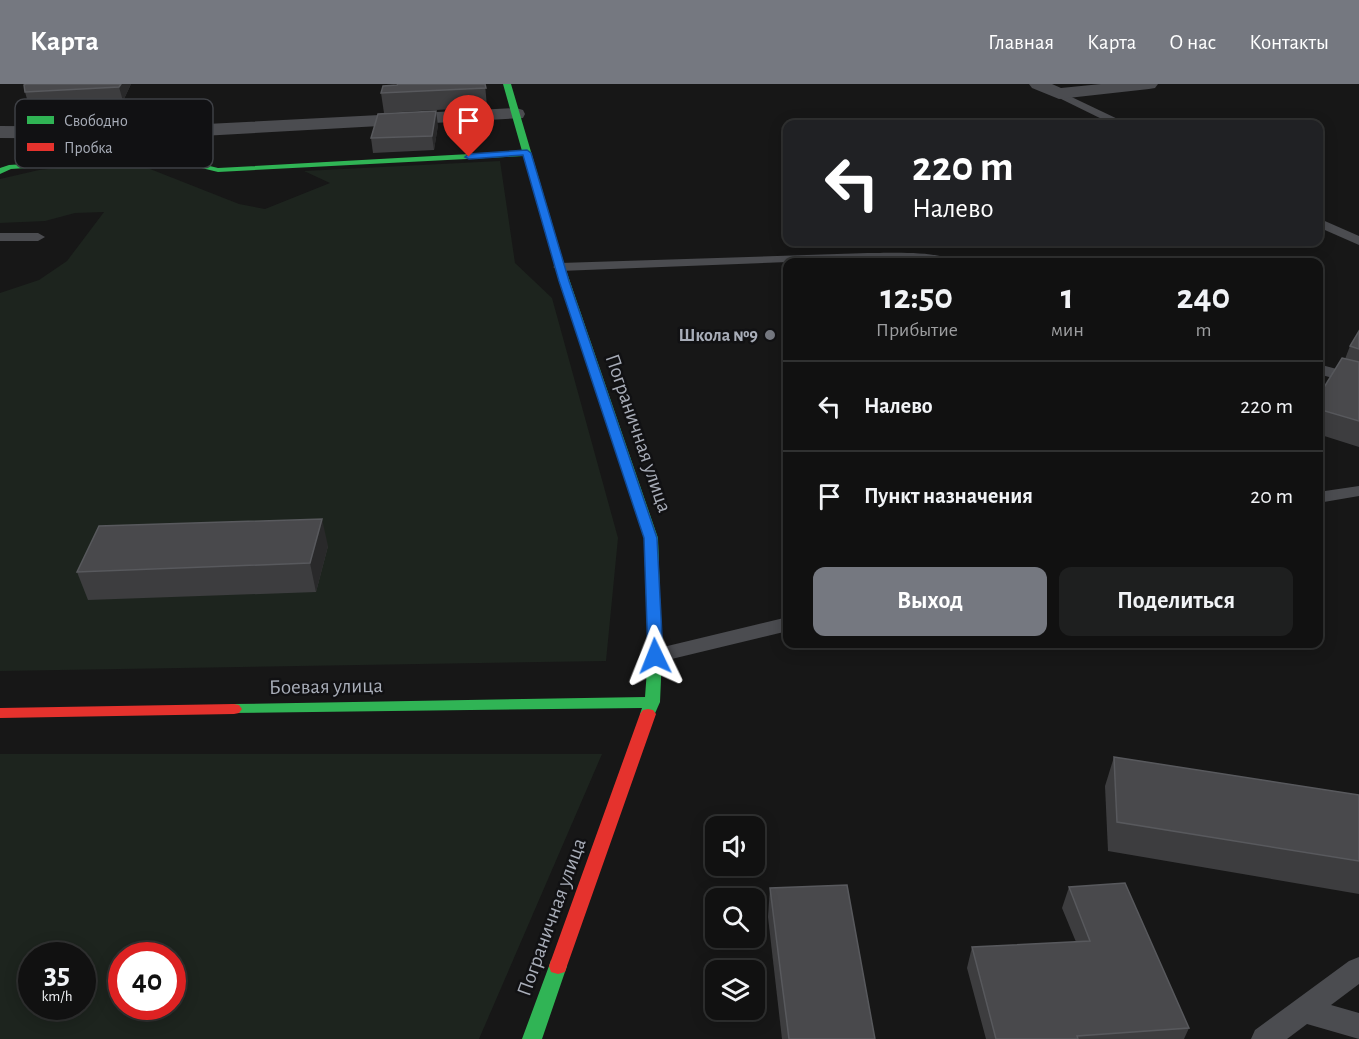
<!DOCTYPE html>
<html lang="ru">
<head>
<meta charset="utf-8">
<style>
  body { margin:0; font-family:"Alegreya Sans",sans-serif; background:#1e1f1f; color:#f1f3f6; height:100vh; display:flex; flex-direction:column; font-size:22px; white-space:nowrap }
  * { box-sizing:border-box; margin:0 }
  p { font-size:20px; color:#9c9d9f }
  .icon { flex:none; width:33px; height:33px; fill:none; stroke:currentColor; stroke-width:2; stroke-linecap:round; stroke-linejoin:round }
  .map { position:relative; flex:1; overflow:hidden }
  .drawer { position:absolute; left:783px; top:174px; width:540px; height:390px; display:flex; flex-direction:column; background:#111; border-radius:12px; box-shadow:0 3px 15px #0003,0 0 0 2px #303131 }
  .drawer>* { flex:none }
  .banner { position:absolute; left:783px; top:36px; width:540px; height:126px; border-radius:12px; box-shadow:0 3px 15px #0003,0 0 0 2px #303131; background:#202124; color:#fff; overflow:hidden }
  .buttons { position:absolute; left:705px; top:732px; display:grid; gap:12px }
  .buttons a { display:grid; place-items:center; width:60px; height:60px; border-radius:12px; background:#111; box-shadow:0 3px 15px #0003,0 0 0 2px #303131; font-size:30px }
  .speed { position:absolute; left:18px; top:858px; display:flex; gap:12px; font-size:30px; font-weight:700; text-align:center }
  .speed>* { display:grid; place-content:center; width:78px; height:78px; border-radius:50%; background:#111; box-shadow:0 3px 15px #0003,0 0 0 2px #303131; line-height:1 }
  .speed small { font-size:15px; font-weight:400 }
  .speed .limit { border:9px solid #d22; background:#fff; color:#111 }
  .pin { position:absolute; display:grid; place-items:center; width:51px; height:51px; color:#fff; margin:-62px -26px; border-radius:50% 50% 50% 0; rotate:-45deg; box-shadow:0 0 6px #0007 }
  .pin .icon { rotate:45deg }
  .me { position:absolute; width:66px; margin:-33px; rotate:358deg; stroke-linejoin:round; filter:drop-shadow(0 0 4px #0008) }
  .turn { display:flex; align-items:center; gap:21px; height:126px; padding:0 30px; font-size:27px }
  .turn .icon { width:78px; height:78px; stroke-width:2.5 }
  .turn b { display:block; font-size:42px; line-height:51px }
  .eta { display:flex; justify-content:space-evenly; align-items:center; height:102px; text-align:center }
  .eta b { font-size:36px; font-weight:600; line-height:42px }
  .action { display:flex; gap:12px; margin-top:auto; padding:12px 30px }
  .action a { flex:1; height:69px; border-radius:12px; background:#757880; color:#fff; font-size:24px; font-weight:600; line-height:69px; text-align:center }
  .action a+a { background:#1e1f1f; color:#f1f3f6 }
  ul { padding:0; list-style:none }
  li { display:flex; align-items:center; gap:18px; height:90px; padding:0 30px; border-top:2px solid #303131 }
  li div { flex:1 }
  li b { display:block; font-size:22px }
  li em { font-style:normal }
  header { display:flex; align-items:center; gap:36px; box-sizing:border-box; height:84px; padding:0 30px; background:#757880; color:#fff }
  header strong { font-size:28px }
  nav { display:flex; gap:33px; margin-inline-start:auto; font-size:21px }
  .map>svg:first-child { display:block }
  .green { fill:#1d241e; fill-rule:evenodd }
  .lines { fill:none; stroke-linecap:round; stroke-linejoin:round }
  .lane { fill:#4b4c50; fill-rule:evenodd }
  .street { fill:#4b4c50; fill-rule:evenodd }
  .fast { fill:#30b455; fill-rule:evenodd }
  .jam { fill:#e5322d; fill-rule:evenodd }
  .wall { fill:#3d3d3f }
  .shaded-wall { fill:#29292a }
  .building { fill:#49494c; stroke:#58595d; stroke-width:1.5 }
  .route { fill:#1a73e8; stroke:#114b97; stroke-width:1.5 }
  .poi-dot { fill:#757880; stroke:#111113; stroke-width:2 }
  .labels { text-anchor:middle; stroke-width:5; stroke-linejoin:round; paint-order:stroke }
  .far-poi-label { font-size:18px; font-weight:bold; fill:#a8adb8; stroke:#111113; text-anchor:end }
  .street-label { font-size:21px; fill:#a8adb8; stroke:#111113 }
  .key { fill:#111113; stroke:#3e4045; stroke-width:1.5 }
  .key-label { font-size:16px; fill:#a8adb8 }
</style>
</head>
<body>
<header>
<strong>Карта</strong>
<nav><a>Главная</a><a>Карта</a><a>О нас</a><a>Контакты</a></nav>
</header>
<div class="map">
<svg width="1359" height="955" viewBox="0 0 1359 955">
  <rect width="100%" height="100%" fill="#171717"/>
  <g class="green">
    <polygon points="500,77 515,179 552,214 618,454 606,577 0,587 0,209 39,196 67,177 104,128 75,129 45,137 0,139 0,95 39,86 75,82 145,83 239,120 265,125 330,99 304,87"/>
    <path d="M0 670H602L479 955H0ZM32 872H82V922H32ZM122 872H172V922H122Z"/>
  </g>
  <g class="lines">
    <g class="lane">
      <polygon points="1059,7 1124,38 1126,40 1112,40 1055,12 1055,8"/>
      <polygon points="1318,134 1359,152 1359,161 1318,143"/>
      <polygon points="0,149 38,149 45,153 38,157 0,157"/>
      <path d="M868 169C886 169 942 166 954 178H788L560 187 553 183 560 179Z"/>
      <polygon points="1318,280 1359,291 1359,301 1318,290"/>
      <polygon points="1359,402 1359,412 1318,419 1318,408"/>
      <polygon points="788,533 788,547 655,579 647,577 644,572 647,567 655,565"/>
      <polygon points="1359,873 1359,900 1331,921 1359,929 1359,955 1307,940 1287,955 1251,955 1255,946 1349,877"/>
    </g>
    <g class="street">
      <polygon points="1029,0 1052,0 1061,4 1101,0 1158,0 1155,4 1149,5 1059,15 1032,4"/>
      <polygon points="516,24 523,26 525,30 523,34 147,55 0,54 0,42 147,43"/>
    </g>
    <g class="fast">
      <polygon points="503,0 511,0 565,183 658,454 662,572 660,618 653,634 643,634 640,630 642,624 229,629 226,625 229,621 234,620 645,613 648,572 644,454 555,183 524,72 218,88 181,79 71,81 11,85 0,90 0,84 9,81 71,77 181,75 218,84 522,67"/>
      <polygon points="558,874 565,876 567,882 542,955 522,955 549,882 551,876"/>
    </g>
    <g class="jam">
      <polygon points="234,620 239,621 242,625 239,629 234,630 0,634 0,624"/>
      <polygon points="648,625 653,626 656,630 567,882 565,888 558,890 551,888 549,882 640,630 643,626"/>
    </g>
  </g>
  <g class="wall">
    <polygon points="131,0 123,17 29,22 25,8"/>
    <polygon points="485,0 487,23 384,29 381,9"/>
    <polygon points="438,41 434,66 373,69 371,54"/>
    <polygon points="1359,247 1359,363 1318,350 1318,313 1345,275 1350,262"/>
    <polygon points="328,462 316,508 88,516 77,488"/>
    <polygon points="1114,673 1359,711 1359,810 1108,767 1105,702"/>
    <polygon points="1069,803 1189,944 1184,955 986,955 967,884 972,863 1076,858 1062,824"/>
    <polygon points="770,804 875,955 782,955 768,833"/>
  </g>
  <g class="shaded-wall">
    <polygon points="121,0 131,0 123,17 119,3"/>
    <polygon points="436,27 438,41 434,66 432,52"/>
    <polygon points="322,435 328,462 316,508 310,479"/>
  </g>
  <g class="building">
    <polygon points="26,0 121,0 119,3 25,8 24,1"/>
    <polygon points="398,0 485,0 486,4 381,9 383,2 397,1"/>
    <polygon points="436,27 432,52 371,54 378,30"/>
    <polygon points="1359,247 1359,265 1350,262"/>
    <polygon points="1342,274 1359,278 1359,337 1318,325 1318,313"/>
    <polygon points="322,435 310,479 77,488 99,442"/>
    <polygon points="1114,673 1359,711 1359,777 1117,738"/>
    <polygon points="1125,799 1189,944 1077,952 1078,955 996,955 972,863 1090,857 1069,803"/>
    <polygon points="847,801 875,955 789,955 770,804"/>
  </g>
  <polygon class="route" points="527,66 531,69 569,197 657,454 663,572 655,577 648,572 644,454 559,197 523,71 469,75 465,73 469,70"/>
  <circle class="poi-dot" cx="770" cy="251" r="6"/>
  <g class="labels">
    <g class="far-poi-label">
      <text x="758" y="257">Школа №9</text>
    </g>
    <g class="street-label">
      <text transform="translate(639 349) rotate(71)" y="7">Пограничная улица</text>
      <text transform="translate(326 602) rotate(-1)" y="7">Боевая улица</text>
      <text transform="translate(551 833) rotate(-70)" y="7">Пограничная улица</text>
    </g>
  </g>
  <rect x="15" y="15" width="198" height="69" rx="9" class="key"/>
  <rect x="27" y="32" width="27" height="8" fill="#30b455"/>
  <rect x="27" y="59" width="27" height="8" fill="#e5322d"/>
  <g class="key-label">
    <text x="64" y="42">Свободно</text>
    <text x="64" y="69">Пробка</text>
  </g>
</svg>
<div class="buttons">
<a><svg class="icon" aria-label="sound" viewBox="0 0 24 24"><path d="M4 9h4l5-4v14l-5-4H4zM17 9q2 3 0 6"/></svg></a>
<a><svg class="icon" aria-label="search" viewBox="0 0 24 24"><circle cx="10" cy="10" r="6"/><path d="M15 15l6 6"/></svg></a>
<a><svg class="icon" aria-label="layers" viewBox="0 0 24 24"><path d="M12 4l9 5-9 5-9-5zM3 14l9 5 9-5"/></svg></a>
</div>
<div class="speed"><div>35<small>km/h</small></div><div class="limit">40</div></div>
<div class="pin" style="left:469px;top:73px;background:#d93025"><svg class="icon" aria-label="arrive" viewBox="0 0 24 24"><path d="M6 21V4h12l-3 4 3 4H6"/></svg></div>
<svg class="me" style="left:655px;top:572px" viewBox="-20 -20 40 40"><path d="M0-17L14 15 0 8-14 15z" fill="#1a73e8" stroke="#fff" stroke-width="4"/></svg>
<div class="banner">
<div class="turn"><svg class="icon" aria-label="left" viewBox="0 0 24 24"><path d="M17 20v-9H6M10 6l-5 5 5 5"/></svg><div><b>220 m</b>Налево</div></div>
</div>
<section class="drawer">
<div class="eta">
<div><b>12:50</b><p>Прибытие</p></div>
<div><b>1</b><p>мин</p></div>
<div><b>240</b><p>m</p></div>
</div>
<ul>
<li><svg class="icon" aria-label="left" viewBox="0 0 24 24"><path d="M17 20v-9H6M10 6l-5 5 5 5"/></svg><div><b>Налево</b></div><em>220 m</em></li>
<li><svg class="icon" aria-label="arrive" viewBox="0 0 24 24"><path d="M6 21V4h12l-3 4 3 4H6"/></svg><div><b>Пункт назначения</b></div><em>20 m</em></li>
</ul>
<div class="action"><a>Выход</a><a>Поделиться</a></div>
</section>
</div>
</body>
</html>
